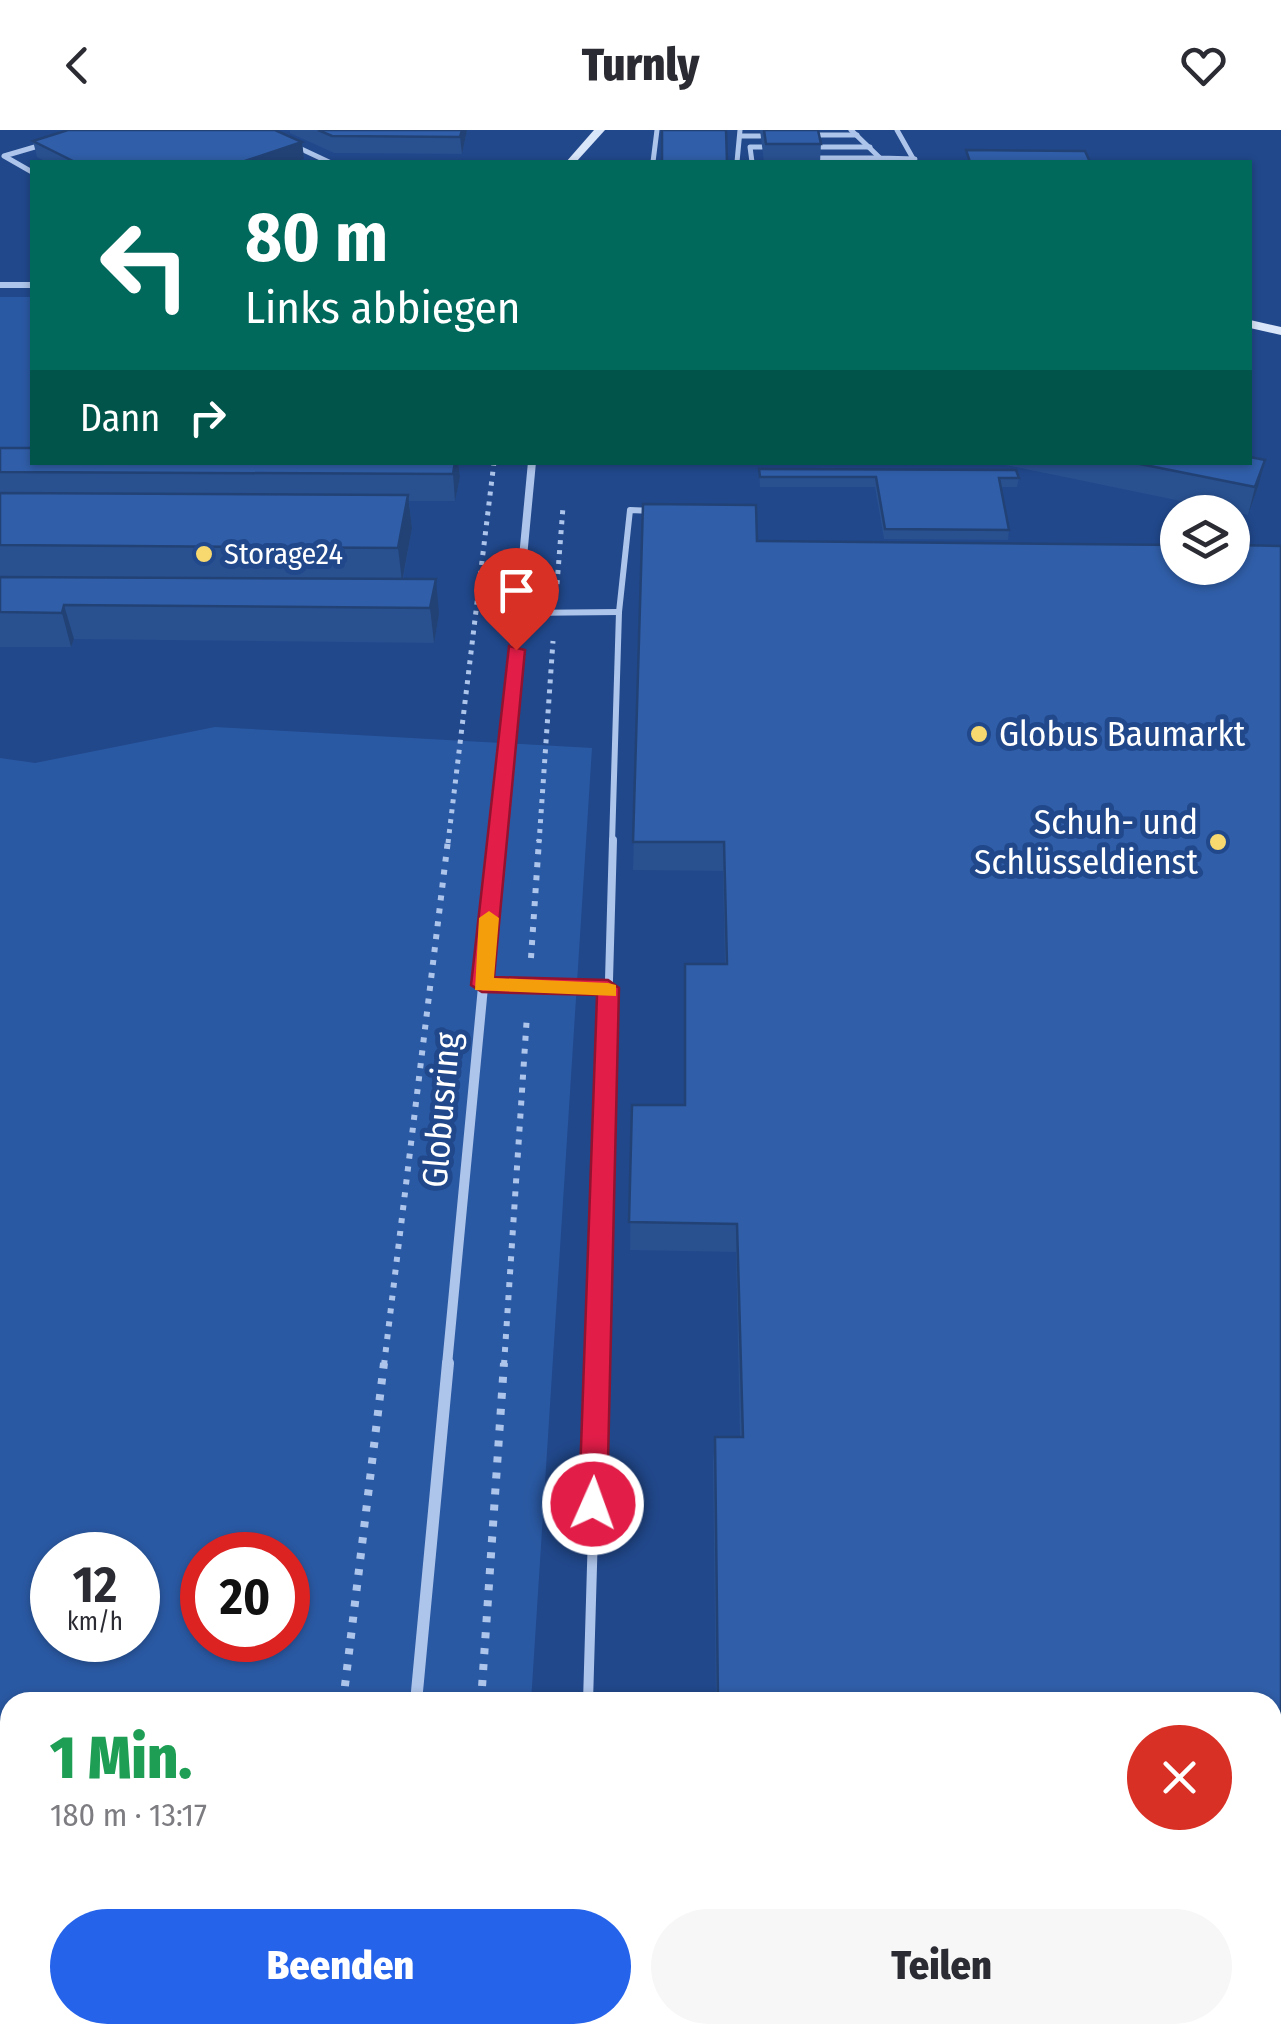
<!DOCTYPE html>
<html lang="de">
<head>
<meta charset="utf-8">
<style>
  body { margin:0; font-family:"Fira Sans Condensed",sans-serif; background:#f7f7f7; color:#2b2b33; height:100vh; display:flex; flex-direction:column; font-size:38px; white-space:nowrap }
  * { box-sizing:border-box; margin:0 }
  p { font-size:32px; color:#7c7c81 }
  .icon { flex:none; width:55px; height:55px; fill:none; stroke:currentColor; stroke-width:2; stroke-linecap:round; stroke-linejoin:round }
  .map { position:relative; flex:1; overflow:hidden }
  .sheet { position:absolute; left:0px; top:1562px; width:1282px; height:352px; display:flex; flex-direction:column; background:#fff; border-radius:30px 30px 0 0; box-shadow:0 2px 8px #0004 }
  .sheet>* { flex:none }
  .banner { position:absolute; left:30px; top:30px; width:1222px; height:305px; border-radius:0px; box-shadow:0 2px 8px #0004; background:#00695c; color:#fff; overflow:hidden }
  .controls { position:absolute; left:1160px; top:365px; display:grid; gap:20px }
  .controls a { display:grid; place-items:center; width:90px; height:90px; border-radius:50%; background:#fff; box-shadow:0 2px 8px #0004; font-size:50px }
  .speed { position:absolute; left:30px; top:1402px; display:flex; gap:20px; font-size:50px; font-weight:700; text-align:center }
  .speed>* { display:grid; place-content:center; width:130px; height:130px; border-radius:50%; background:#fff; box-shadow:0 2px 8px #0004; line-height:1 }
  .speed small { font-size:25px; font-weight:400 }
  .speed .limit { border:15px solid #d22; background:#fff; color:#111 }
  .pin { position:absolute; display:grid; place-items:center; width:85px; height:85px; color:#fff; margin:-102px -42px; border-radius:50% 50% 50% 0; rotate:-45deg; box-shadow:0 0 10px #0007 }
  .pin .icon { rotate:45deg }
  .me { position:absolute; width:110px; margin:-55px; rotate:2deg; stroke-linejoin:round; filter:drop-shadow(0 0 8px #0008) }
  .turn { display:flex; align-items:center; gap:35px; height:210px; padding:0 50px; font-size:45px }
  .turn .icon { width:130px; height:130px; stroke-width:2.5 }
  .turn b { display:block; font-size:70px; line-height:85px }
  .then { display:flex; align-items:center; height:95px; padding:0 50px; background:#0003; gap:20px; font-size:38px }
  .round { display:grid; place-items:center; flex:none; width:105px; height:105px; border-radius:52px; background:#f7f7f7 }
  .overview { display:flex; align-items:center; justify-content:space-between; height:170px; padding:0 50px }
  h1 { font-size:60px; font-weight:800; line-height:75px; color:#1e9e55 }
  .cta { display:flex; gap:20px; margin-top:auto; padding:20px 50px }
  .cta a { flex:1; height:115px; border-radius:60px; background:#2563eb; color:#fff; font-size:40px; font-weight:800; line-height:115px; text-align:center }
  .cta a+a { background:#f7f7f7; color:#2b2b33 }
  header { display:flex; justify-content:space-between; align-items:center; height:130px; padding:0 50px; background:#fff; font-size:45px; font-weight:800 }
  .map>svg:first-child { display:block }
  .green { fill:#2a59a3; fill-rule:evenodd }
  .lines { fill:none; stroke-linecap:round; stroke-linejoin:round }
  .path-far2 { stroke:#aec5eb; stroke-width:5; stroke-dasharray:4 6; stroke-linecap:butt }
  .path-far1 { stroke:#aec5eb; stroke-width:6; stroke-dasharray:5 8; stroke-linecap:butt }
  .path { stroke:#aec5eb; stroke-width:8; stroke-dasharray:6 10; stroke-linecap:butt }
  .lane-far3 { stroke:#aec5eb; stroke-width:5 }
  .lane-far2 { stroke:#aec5eb; stroke-width:6 }
  .lane-far1 { stroke:#aec5eb; stroke-width:8 }
  .lane { stroke:#aec5eb; stroke-width:10 }
  .street-far3 { stroke:#aec5eb; stroke-width:6 }
  .street-far2 { stroke:#aec5eb; stroke-width:8 }
  .street-far1 { stroke:#aec5eb; stroke-width:10 }
  .street { stroke:#aec5eb; stroke-width:12 }
  .secondary { fill:#d9e5f9; fill-rule:evenodd }
  .wall { fill:#295190 }
  .shaded-wall { fill:#224276 }
  .building { fill:#305ea8; stroke:#224276; stroke-width:2.5 }
  .route { fill:#e11d48; stroke:#92132f; stroke-width:2.5 }
  .slow { fill:#f59e0b }
  .poi-dot { fill:#f8d96f; stroke:#21488b; stroke-width:4 }
  .labels { text-anchor:middle; stroke-width:10; stroke-linejoin:round; paint-order:stroke }
  .far-poi-label { font-size:30px; fill:#fff; stroke:#21488b; text-anchor:start }
  .poi-label { font-size:35px; fill:#fff; stroke:#21488b; text-anchor:start }
  .street-label { font-size:35px; fill:#fff; stroke:#21488b }
</style>
</head>
<body>
<header><svg class="icon" aria-label="back" viewBox="0 0 24 24"><path d="M15 5l-7 7 7 7"/></svg>Turnly<svg class="icon" aria-label="heart" viewBox="0 0 24 24"><path d="M12 20l-8-8c-3-5 5-10 8-4 3-6 11-1 8 4z"/></svg></header>
<div class="map">
<svg width="1281" height="1914" viewBox="0 0 1281 1914">
  <rect width="100%" height="100%" fill="#21488b"/>
  <g class="green">
    <polygon points="0,167 32,167 32,332 0,336"/>
    <path d="M215 597 592 618 531 1572H10V1905H509V1914H0V628L35 633ZM52 1425H138V1510H52ZM202 1425H288V1510H202Z"/>
  </g>
  <g class="lines">
    <g class="path-far2">
      <polyline points="557,454 563,377"/>
      <polyline points="448,713 494,332"/>
      <polyline points="539,713 553,511"/>
    </g>
    <g class="path-far1">
      <polyline points="531,828 539,710"/>
      <polyline points="384,1235 448,710"/>
      <polyline points="504,1235 527,885"/>
    </g>
    <g class="path">
      <polyline points="343,1572 384,1233"/>
      <polyline points="481,1572 504,1233"/>
      <polyline points="301,1914 302,1905"/>
      <polyline points="458,1914 459,1905"/>
    </g>
    <g class="lane-far3">
      <polyline points="851,0 880,28 915,29"/>
      <polyline points="897,0 915,32"/>
      <polyline points="813,5 857,5"/>
      <polyline points="740,6 760,6"/>
      <polyline points="297,17 329,32"/>
      <polyline points="815,17 870,17"/>
      <polyline points="818,28 880,28"/>
      <polyline points="653,32 657,0"/>
      <polyline points="737,32 740,0"/>
      <polyline points="752,32 750,17 762,17"/>
      <polyline points="32,42 4,26 45,14"/>
    </g>
    <g class="lane-far2">
      <polyline points="519,483 619,482"/>
      <polyline points="612,713 619,482 630,380 653,381"/>
    </g>
    <g class="lane-far1">
      <polyline points="482,855 608,858"/>
      <polyline points="598,1235 613,710"/>
    </g>
    <g class="lane">
      <polyline points="588,1572 598,1233"/>
      <polyline points="578,1905 578,1914"/>
    </g>
    <polyline class="street-far3" points="0,155 32,155"/>
    <polyline class="street-far2" points="496,713 532,332"/>
    <polyline class="street-far1" points="447,1235 497,710"/>
    <g class="street">
      <polyline points="416,1572 448,1233"/>
      <polyline points="384,1914 385,1905"/>
    </g>
    <g class="secondary">
      <polygon points="594,0 605,0 576,32 566,32"/>
      <polygon points="1250,190 1281,197 1281,205 1250,198"/>
    </g>
  </g>
  <g class="wall">
    <polygon points="290,0 467,0 462,24 334,23 290,3"/>
    <polygon points="760,0 818,0 821,14 820,32 764,32"/>
    <polygon points="33,11 302,12 304,29 293,32 47,32 37,27"/>
    <polygon points="0,318 32,332 458,332 460,347 455,371 409,371 412,398 403,449 439,484 434,513 74,509 71,517 0,517"/>
    <polygon points="992,332 1250,332 1258,357 1248,385"/>
    <polygon points="759,339 1019,348 1017,357 1001,357 1009,400 1008,410 884,409 875,357 760,357"/>
    <polygon points="643,374 756,375 757,411 1178,415 1178,438 1232,438 1232,415 1281,416 1281,1914 972,1914 971,1905 1272,1905 1272,1572 716,1572 713,1333 715,1307 740,1307 736,1122 630,1120 632,975 684,975 685,834 725,834 723,741 633,740"/>
  </g>
  <g class="shaded-wall">
    <polygon points="462,0 467,0 462,24 460,7"/>
    <polygon points="302,12 304,29 293,32 242,32"/>
    <polygon points="1265,330 1258,357 1248,385 1255,357"/>
    <polygon points="455,332 458,332 460,347 455,371 453,344"/>
    <polygon points="408,365 412,398 402,452 398,418"/>
    <polygon points="436,449 439,484 434,513 430,478"/>
    <polygon points="64,475 74,509 71,517 62,483"/>
  </g>
  <g class="building">
    <polygon points="68,0 275,0 302,12 242,32 75,32 33,11"/>
    <polygon points="318,0 462,0 460,7 332,6"/>
    <polygon points="662,0 726,0 727,32 662,32"/>
    <polygon points="764,0 818,0 821,14 766,14"/>
    <polygon points="966,20 1085,21 1090,32 970,32"/>
    <polygon points="0,318 32,318 32,332 455,332 453,344 0,342"/>
    <polygon points="1250,327 1265,330 1255,357 1130,332 1250,332"/>
    <polygon points="759,339 1016,340 1019,348 999,348 1009,400 885,399 876,347 760,347"/>
    <polygon points="0,363 408,365 398,418 0,415"/>
    <polygon points="643,374 756,375 757,411 1178,415 1178,438 1232,438 1232,415 1281,416 1281,1914 982,1914 982,1905 1272,1905 1272,1572 718,1572 715,1307 743,1307 737,1094 629,1092 632,975 685,975 685,834 727,834 724,712 633,712"/>
    <polygon points="0,447 436,449 430,478 64,475 62,483 0,482"/>
  </g>
  <polygon class="route" points="509,516 525,520 494,847 608,850 619,858 607,1374 603,1383 593,1386 584,1383 579,1374 597,865 482,862 471,855"/>
  <polygon class="slow" points="489,781 499,788 494,848 608,853 616,855 616,866 475,860 479,788"/>
  <g class="poi-dot">
    <circle cx="204" cy="424" r="10"/>
    <circle cx="979" cy="604" r="10"/>
    <circle cx="1218" cy="712" r="10"/>
  </g>
  <g class="labels">
    <g class="far-poi-label">
      <text x="224" y="434">Storage24</text>
    </g>
    <g class="poi-label">
      <text x="999" y="616">Globus Baumarkt</text>
      <text x="1198" y="704" text-anchor="end">Schuh- und<tspan x="1198" dy="40">Schlüsseldienst</tspan></text>
    </g>
    <g class="street-label">
      <text transform="translate(441 980) rotate(-85)" y="12">Globusring</text>
    </g>
  </g>
</svg>
<div class="controls">
<a><svg class="icon" aria-label="layers" viewBox="0 0 24 24"><path d="M12 4l9 5-9 5-9-5zM3 14l9 5 9-5"/></svg></a>
</div>
<div class="speed"><div>12<small>km/h</small></div><div class="limit">20</div></div>
<div class="pin" style="left:516px;top:520px;background:#d93025"><svg class="icon" aria-label="arrive" viewBox="0 0 24 24"><path d="M6 21V4h12l-3 4 3 4H6"/></svg></div>
<svg class="me" style="left:593px;top:1374px" viewBox="-20 -20 40 40"><circle r="17" fill="#e11d48" stroke="#fff" stroke-width="3"/><path d="M0-11L8 9 0 5-8 9z" fill="#fff"/></svg>
<div class="banner">
<div class="turn"><svg class="icon" aria-label="left" viewBox="0 0 24 24"><path d="M17 20v-9H6M10 6l-5 5 5 5"/></svg><div><b>80 m</b>Links abbiegen</div></div>
<div class="then">Dann<svg class="icon" aria-label="right" viewBox="0 0 24 24"><path d="M7 20v-9h11M14 6l5 5-5 5"/></svg></div>
</div>
<section class="sheet">
<div class="overview"><div><h1>1 Min.</h1><p>180 m · 13:17</p></div><a class="round" style="background:#d93025;color:#fff"><svg class="icon" aria-label="close" viewBox="0 0 24 24"><path d="M6 6l12 12M18 6L6 18"/></svg></a></div>
<div class="cta"><a>Beenden</a><a>Teilen</a></div>
</section>
</div>
</body>
</html>
